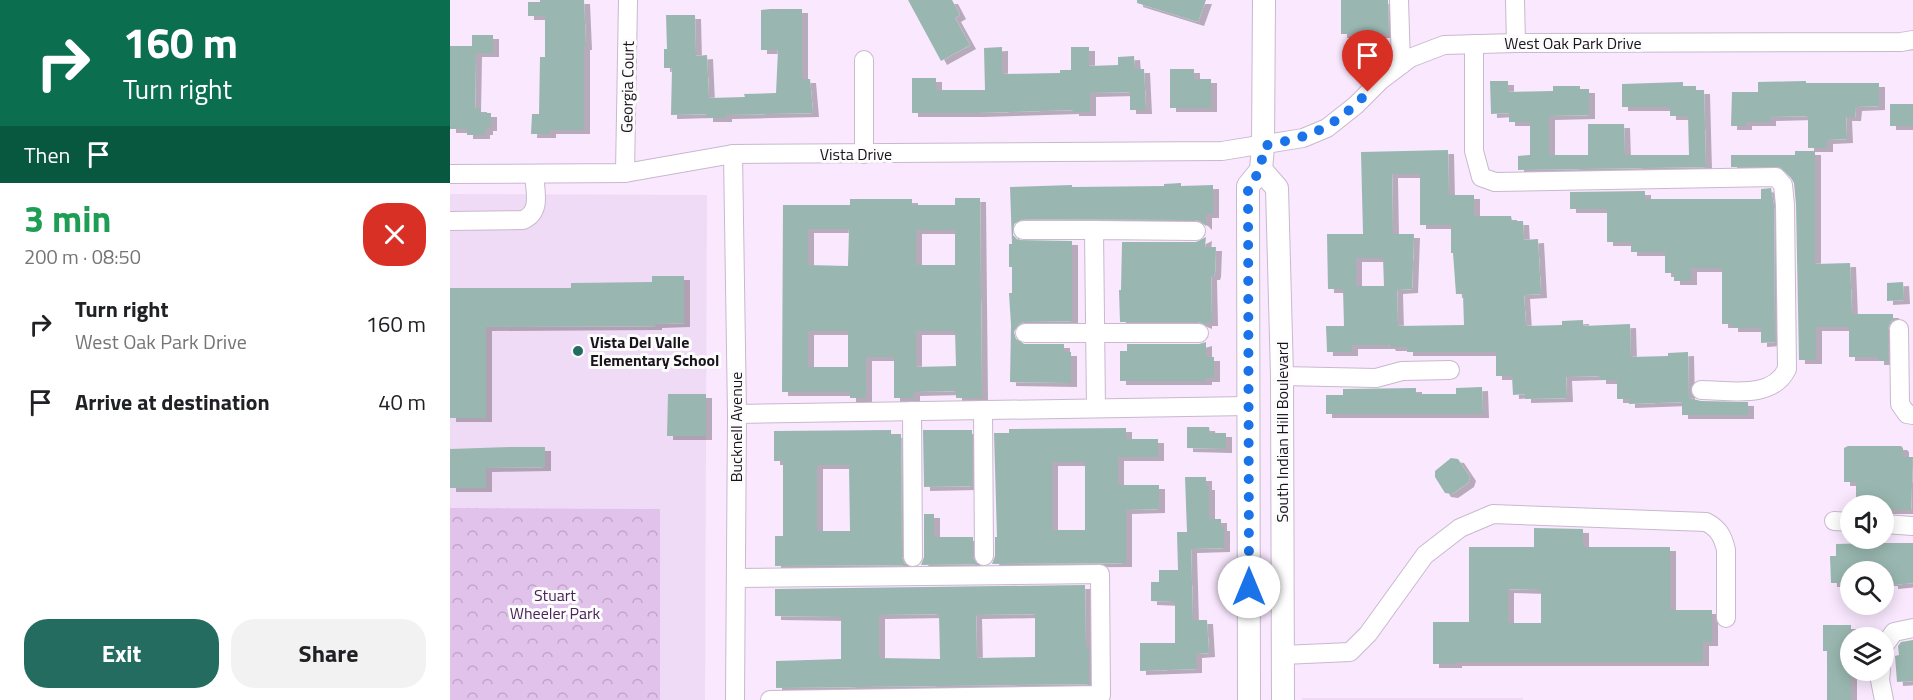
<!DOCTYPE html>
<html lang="en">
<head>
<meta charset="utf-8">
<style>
  body { margin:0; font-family:"Titillium Web",sans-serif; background:#f2f2f2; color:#202124; height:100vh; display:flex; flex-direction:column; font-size:22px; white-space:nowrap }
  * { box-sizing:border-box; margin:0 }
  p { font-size:20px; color:#757577 }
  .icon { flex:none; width:33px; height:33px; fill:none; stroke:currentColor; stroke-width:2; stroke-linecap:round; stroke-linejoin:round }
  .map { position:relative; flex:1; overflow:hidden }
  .details { display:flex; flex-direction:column; background:#fff; width:450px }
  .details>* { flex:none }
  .banner { background:#0b6e4f; color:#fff; overflow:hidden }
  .fabs { position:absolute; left:1390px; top:495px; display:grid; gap:12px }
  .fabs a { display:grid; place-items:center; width:54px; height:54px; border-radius:50%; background:#fff; box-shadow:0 3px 15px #0003; font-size:30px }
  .pin { position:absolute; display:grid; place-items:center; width:51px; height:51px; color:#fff; margin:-62px -26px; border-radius:50% 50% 50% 0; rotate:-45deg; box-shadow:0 0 6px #0007 }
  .pin .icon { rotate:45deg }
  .me { position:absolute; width:66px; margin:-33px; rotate:0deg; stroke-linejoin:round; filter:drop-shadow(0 0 4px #0008) }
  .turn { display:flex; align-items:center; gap:21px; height:126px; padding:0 24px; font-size:27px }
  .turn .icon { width:78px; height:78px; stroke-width:2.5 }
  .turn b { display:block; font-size:42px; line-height:51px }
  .then { display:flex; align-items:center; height:57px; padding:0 24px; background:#0003; gap:12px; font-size:22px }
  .round { display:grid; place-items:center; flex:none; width:63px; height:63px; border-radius:24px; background:#f2f2f2 }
  .summary { display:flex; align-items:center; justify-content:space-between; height:102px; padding:0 24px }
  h1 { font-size:36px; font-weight:700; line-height:45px; color:#1e9e55 }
  .primary-button { display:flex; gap:12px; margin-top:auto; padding:12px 24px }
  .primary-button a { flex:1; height:69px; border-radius:24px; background:#256c60; color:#fff; font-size:24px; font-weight:700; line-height:69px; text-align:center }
  .primary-button a+a { background:#f2f2f2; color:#202124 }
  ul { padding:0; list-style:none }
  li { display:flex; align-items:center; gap:18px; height:78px; padding:0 24px }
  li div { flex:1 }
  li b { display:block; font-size:22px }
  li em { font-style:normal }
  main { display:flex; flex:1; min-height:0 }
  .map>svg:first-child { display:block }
  .built { fill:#f0dbf7 }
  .park { fill:url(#park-crowns) }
  .building { fill:#99b7b0; fill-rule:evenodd; filter:url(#shadow) }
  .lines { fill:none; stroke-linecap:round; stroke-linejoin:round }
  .minor-casing { stroke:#c8b9cd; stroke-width:20 }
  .major-casing { stroke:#c8b9cd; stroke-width:24 }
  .minor { stroke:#fff; stroke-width:18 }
  .major { stroke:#fff; stroke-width:22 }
  .route { stroke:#1a73e8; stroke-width:10; stroke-dasharray:0 18 }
  .poi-dot { fill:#256c60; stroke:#fcfcfc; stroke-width:2 }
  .labels { text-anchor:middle; stroke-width:6; stroke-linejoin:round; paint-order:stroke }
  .street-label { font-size:16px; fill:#19131b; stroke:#fcfcfc }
  .poi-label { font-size:16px; font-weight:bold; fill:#19131b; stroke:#fcfcfc; text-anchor:start }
  .park-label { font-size:16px; fill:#4c2458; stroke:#fcfcfc }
</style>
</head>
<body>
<main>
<section class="details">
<div class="banner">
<div class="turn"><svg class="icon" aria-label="right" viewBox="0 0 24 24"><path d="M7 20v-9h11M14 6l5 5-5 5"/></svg><div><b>160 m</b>Turn right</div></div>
<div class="then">Then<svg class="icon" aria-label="arrive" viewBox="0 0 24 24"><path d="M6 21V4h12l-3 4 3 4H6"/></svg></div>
</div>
<div class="summary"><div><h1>3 min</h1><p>200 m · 08:50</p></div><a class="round" style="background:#d93025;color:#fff"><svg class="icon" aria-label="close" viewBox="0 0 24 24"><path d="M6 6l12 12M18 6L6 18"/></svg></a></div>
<ul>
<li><svg class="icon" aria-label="right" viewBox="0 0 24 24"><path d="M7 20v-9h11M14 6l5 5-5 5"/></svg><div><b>Turn right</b><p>West Oak Park Drive</p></div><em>160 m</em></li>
<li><svg class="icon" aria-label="arrive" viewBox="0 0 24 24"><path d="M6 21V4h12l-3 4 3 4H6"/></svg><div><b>Arrive at destination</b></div><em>40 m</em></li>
</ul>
<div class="primary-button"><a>Exit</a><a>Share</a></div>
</section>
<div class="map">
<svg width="1463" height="700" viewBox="0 0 1463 700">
  <defs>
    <pattern id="park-crowns" width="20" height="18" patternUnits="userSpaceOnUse" patternTransform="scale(1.5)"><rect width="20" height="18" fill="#e1c2eb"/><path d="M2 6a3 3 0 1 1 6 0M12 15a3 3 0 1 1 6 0" fill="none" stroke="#c0a6c9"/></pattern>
    <filter id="shadow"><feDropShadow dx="6" dy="4" stdDeviation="0" flood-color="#0004"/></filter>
  </defs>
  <rect width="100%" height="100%" fill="#f9e8fe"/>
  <g class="built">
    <polygon points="0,194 257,195 255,700 210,700 210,509 0,508"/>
    <rect x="852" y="698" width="221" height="2"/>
  </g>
  <polygon class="park" points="0,508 210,509 210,700 0,700"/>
  <g class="building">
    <polygon points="90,0 134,0 136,46 134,46 134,130 100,130 100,134 81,134 82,114 89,114 90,57 95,57 95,16 78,16 78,2 90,2"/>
    <polygon points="458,0 502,0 510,15 505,18 520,45 491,61"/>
    <polygon points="687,0 756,0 748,22 687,3"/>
    <polygon points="891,0 938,0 939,34 891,34"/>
    <polygon points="320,9 352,9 352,79 360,79 363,113 276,115 276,118 257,118 257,114 221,115 222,68 214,68 214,49 217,49 216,15 245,15 246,56 257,55 259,98 295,97 294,94 326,93 328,50 311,50 311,10"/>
    <polygon points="22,35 43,35 43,53 26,53 25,108 31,108 31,113 41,113 41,127 37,127 37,131 34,131 34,135 17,135 17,129 0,129 0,46 22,46"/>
    <polygon points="552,47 552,74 610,73 610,70 621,70 621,47 639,47 639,66 668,65 668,57 684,56 685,69 694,69 696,110 680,110 680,92 640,93 640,112 623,112 623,110 527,113 462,113 462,78 486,78 486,90 535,90 534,48"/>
    <polygon points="720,69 744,69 744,79 761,79 761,108 720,108"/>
    <polygon points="1040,81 1058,81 1058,92 1103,91 1103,86 1130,86 1130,89 1139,89 1139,115 1099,116 1099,155 1138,155 1138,124 1174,124 1175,155 1239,155 1238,116 1220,116 1220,107 1172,107 1172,84 1233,82 1233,86 1246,86 1246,90 1254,90 1256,167 1068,170 1068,156 1080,155 1080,122 1059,122 1059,113 1041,114"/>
    <polygon points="1356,81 1356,83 1429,83 1429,106 1406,107 1405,117 1396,117 1397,139 1377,140 1377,148 1358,148 1358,116 1320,117 1320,122 1296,122 1296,126 1281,126 1282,92 1308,92 1308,82"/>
    <rect x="1440" y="104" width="23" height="22"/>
    <path d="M998 150 999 195H1024V216H1061L1062 221H1073L1074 240 1088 239 1091 294 1074 295 1076 326 1112 325V321L1133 320V326L1180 324 1181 357 1218 356V353L1238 352 1239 398 1251 401 1298 402V415H1232V402L1179 404V399H1167V380H1150V376L1116 377 1117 398 1075 399V394L1063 395 1062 376H1046V352H957V347H940L939 345H902V352H877L876 326H894L893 289H878L877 234H913L911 152ZM942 174H970V225H1001V253H1003L1006 294H1013L1014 325 948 326 947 290 962 289 964 234H943ZM906 258H933L934 286H906Z"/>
    <polygon points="1345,151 1365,151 1365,264 1400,263 1402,314 1443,314 1443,319 1440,323 1438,329 1438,361 1428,361 1428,357 1399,357 1399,327 1366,327 1366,360 1349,360 1346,205 1344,183 1341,178 1330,167 1281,167 1281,155 1345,155"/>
    <polygon points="731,183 731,186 763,185 763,214 756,214 756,226 752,222 746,220 573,219 564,224 563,235 568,240 622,241 622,321 574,322 569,324 564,332 566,339 574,344 614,344 614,352 621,352 621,383 560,382 561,325 559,293 562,293 562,267 559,267 559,244 562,244 560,187 622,185 622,187 714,186 714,184"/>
    <polygon points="1321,188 1324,206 1325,342 1311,343 1311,328 1282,328 1282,324 1272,324 1272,268 1241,268 1241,281 1224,281 1224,273 1215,273 1215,252 1181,252 1181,242 1157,242 1157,209 1120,209 1120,192 1195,191 1195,199 1311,199 1311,189"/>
    <path d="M505 198H530L532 398H506V391L464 392V398H444V357H416V398H400V392H332L333 205H400V199H462V205H505ZM358 229H399L398 266 358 265ZM466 230H505V265H466ZM358 331H398V367H358ZM466 331H505L506 366 466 367Z"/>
    <polygon points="756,237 755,247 766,247 765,273 764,276 761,276 762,322 756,322 756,325 749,322 670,322 669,290 671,290 672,242 746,242"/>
    <polygon points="202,276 234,276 234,323 206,324 206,326 36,327 36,418 0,418 0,288 121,288 121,283 202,282"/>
    <polygon points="1453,282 1454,300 1437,301 1437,283"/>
    <polygon points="756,342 756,357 764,357 764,378 756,378 756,381 670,381 670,351 677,351 677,344 749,344"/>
    <polygon points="1032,387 1033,414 876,414 876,395 893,395 893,389 966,388 966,394 1006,394 1006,388"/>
    <polygon points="218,394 256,394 256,436 217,436"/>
    <polygon points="737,427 759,427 760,433 776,433 776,449 737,448"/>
    <path d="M676 428V439H708V457H668V485H709V509L676 510V563L542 564 545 556V537H547L544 433H559V429ZM602 462H635V530H602Z"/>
    <path d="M441 430V434H451L452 557 455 565 325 566V536H333V461H324V431ZM367 465H399L400 531H367Z"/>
    <polygon points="473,430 522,430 522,486 474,487"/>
    <polygon points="1398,446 1451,446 1453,448 1453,457 1463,457 1461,510 1434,510 1434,506 1406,506 1406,482 1394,482 1394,448"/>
    <polygon points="59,447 95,447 95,467 36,468 36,488 0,488 0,449"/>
    <polygon points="1001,458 1008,459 1020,477 1018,483 1002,494 995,493 985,477 985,471"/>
    <polygon points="735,477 756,477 756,486 759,486 759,519 771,519 771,527 774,527 774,548 741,549 743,620 757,620 759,653 746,654 746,669 690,671 690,643 725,643 725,602 701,601 701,582 709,582 709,570 728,570 727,532 737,532"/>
    <polygon points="474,514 484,514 484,537 523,537 523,557 527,564 471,565 474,557"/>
    <path d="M1084 528 1133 529V547H1220V610H1262V642H1253V662H1006V664H983V622H1019V547H1084ZM1058 589 1091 590V623H1058Z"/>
    <polygon points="1421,543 1463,543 1463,583 1442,585 1442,582 1434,582 1434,572 1401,572 1401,583 1381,583 1380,556 1386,556 1386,544"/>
    <path d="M635 585 636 647H639V684L326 688V661L391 659V617L325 616V589ZM489 614 490 659 429 658V615ZM585 614V657L527 658 526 615Z"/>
    <polygon points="1373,625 1401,625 1401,700 1377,700 1377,651 1373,651"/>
    <polygon points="1463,640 1463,681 1447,682 1445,656 1449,655 1448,646 1451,642"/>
  </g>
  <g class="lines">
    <defs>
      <g id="minor">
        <polyline points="949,0 951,65"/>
        <polyline points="1065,0 1066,43"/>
        <path d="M1024 44V151L1031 177 1045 182 1326 177 1333 185 1335 205 1337 369C1322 400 1280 390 1251 390"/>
        <polyline points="283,154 287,414 285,700"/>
        <polyline points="414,154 414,60"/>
        <polyline points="175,173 178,0"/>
        <polyline points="0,174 175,173 283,154 772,151 853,138 877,128 906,105 931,80 960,58 994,45 1066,43 1451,42 1463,40"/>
        <path d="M0 221 73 220C92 212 85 191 84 174"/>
        <polyline points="573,230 644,230"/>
        <polyline points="1449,329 1450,404 1457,414 1463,415"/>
        <polyline points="575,333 749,333"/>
        <polyline points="832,376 926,378 952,371 1000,370"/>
        <polyline points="646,408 644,230 746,231"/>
        <polyline points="533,410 534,556"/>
        <polyline points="462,411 463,557"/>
        <polyline points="287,414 798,406"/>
        <polyline points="1384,521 1401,522"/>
        <polyline points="1434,524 1463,526"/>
        <polyline points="286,578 650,574 651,695 320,700"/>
        <polyline points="1434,646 1444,632 1463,628"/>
        <path d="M833 655 900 652 918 634 975 555 1010 528 1043 514 1256 522C1268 528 1273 536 1276 550V618"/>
        <polyline points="1431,670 1430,680 1434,700"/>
      </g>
      <g id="major">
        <polyline points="811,170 827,188 832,376 833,700"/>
        <polyline points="799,700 798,186 811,170 813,146 814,0"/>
      </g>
    </defs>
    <use href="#minor" class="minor-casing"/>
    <use href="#major" class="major-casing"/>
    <use href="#minor" class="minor"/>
    <use href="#major" class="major"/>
  </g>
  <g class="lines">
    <path class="route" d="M799 587 798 186 811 170 813 146C864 136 882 129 918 92"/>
  </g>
  <circle class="poi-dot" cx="128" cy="351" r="6"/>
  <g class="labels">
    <g class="street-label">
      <text x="1123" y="49">West Oak Park Drive</text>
      <text transform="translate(177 87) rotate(-89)" y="6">Georgia Court</text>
      <text x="406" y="160">Vista Drive</text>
      <text transform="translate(286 427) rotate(-90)" y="6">Bucknell Avenue</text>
      <text transform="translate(832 432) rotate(-90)" y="6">South Indian Hill Boulevard</text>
    </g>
    <g class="poi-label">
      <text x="140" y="348">Vista Del Valle<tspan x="140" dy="18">Elementary School</tspan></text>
    </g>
    <g class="park-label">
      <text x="105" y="601">Stuart<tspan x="105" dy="18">Wheeler Park</tspan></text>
    </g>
  </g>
</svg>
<div class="fabs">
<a><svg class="icon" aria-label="sound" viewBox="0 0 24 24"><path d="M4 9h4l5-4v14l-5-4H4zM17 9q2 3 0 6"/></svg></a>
<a><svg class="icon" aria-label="search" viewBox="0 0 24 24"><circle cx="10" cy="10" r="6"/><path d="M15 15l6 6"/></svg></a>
<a><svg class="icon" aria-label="layers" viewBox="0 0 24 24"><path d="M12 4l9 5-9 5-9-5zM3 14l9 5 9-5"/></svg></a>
</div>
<div class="pin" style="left:918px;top:92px;background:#d93025"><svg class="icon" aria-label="arrive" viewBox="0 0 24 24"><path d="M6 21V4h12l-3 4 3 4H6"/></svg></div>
<svg class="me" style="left:799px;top:587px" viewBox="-20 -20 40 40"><circle r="19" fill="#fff"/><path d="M0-13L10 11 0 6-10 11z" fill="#1a73e8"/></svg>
</div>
</main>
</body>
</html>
